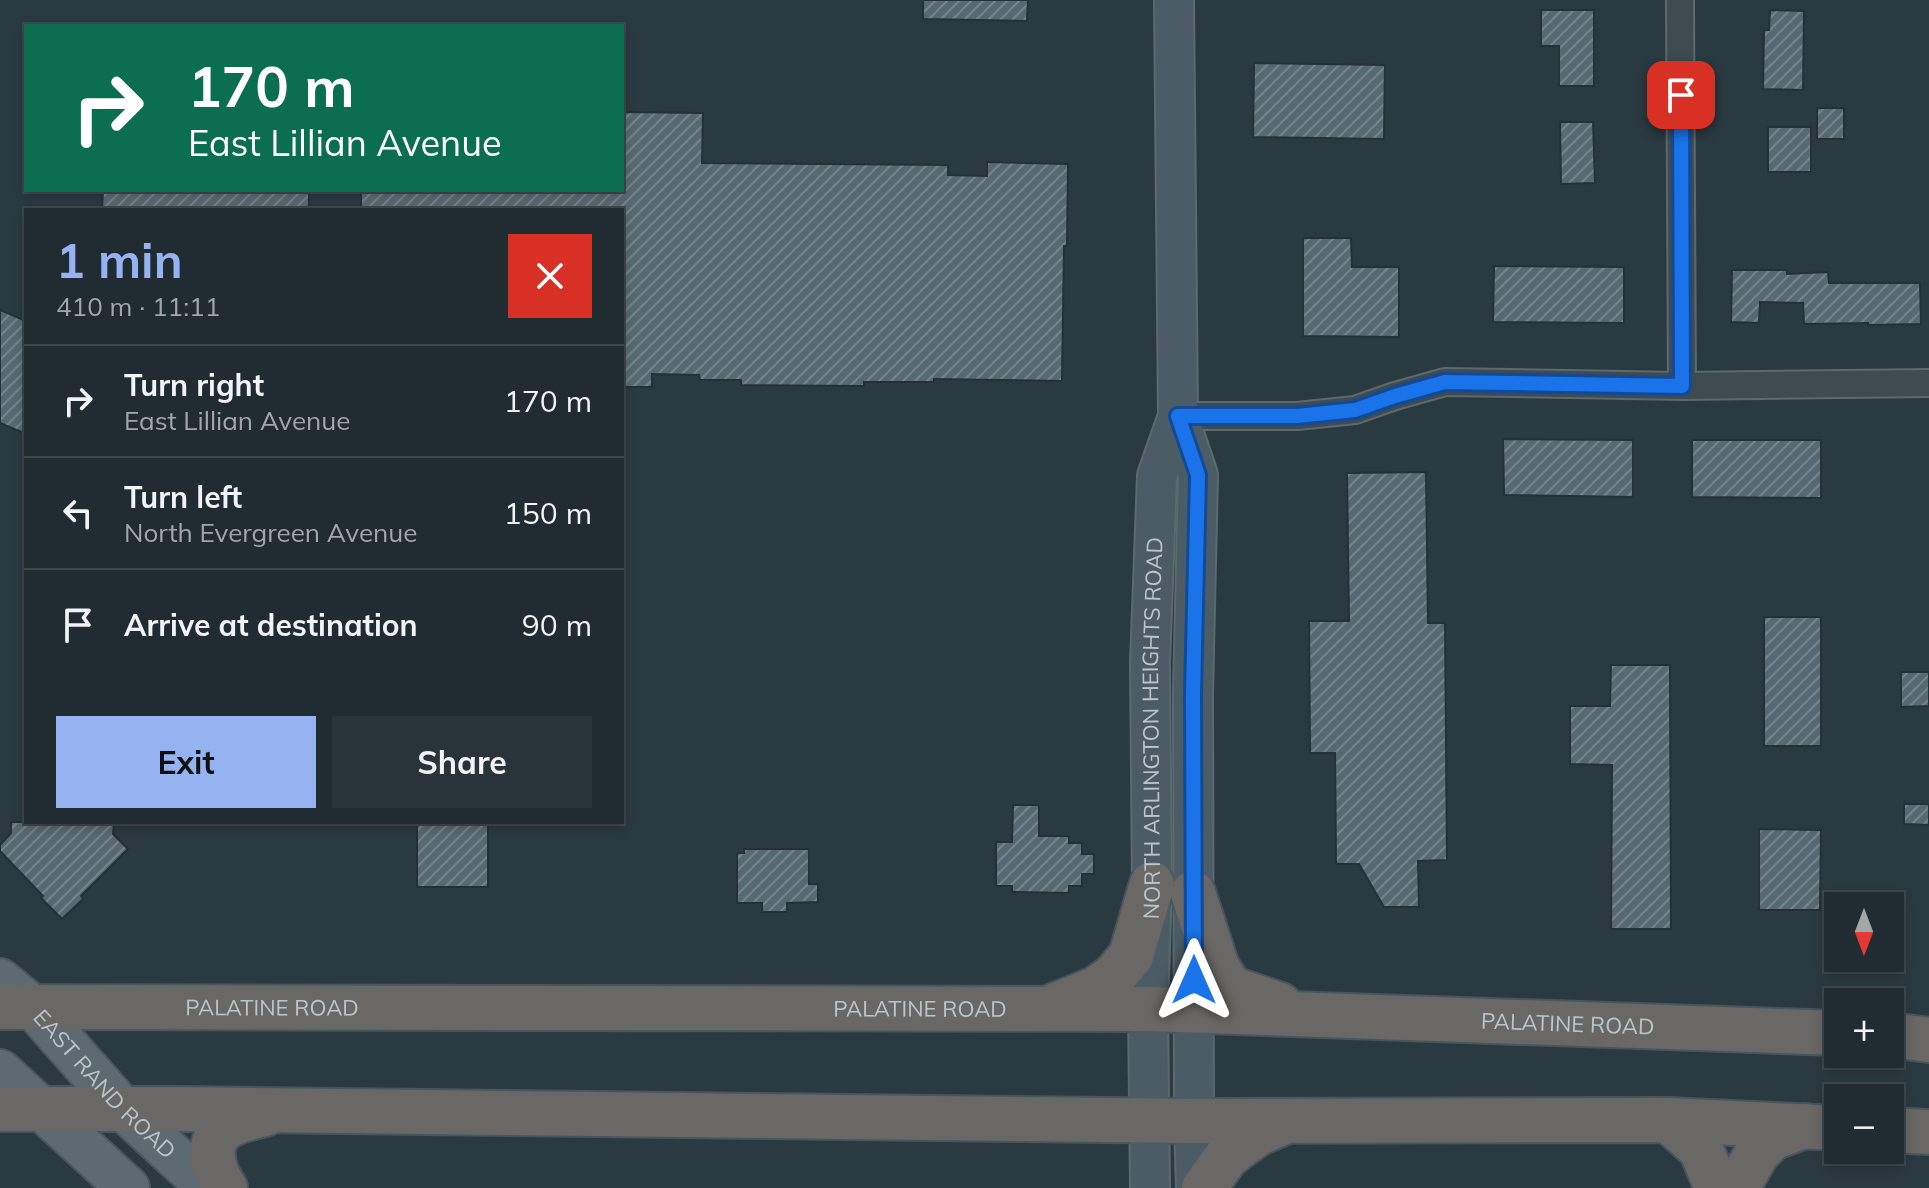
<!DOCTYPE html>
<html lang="en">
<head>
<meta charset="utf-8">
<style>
  body { margin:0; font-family:Mulish,sans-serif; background:#283439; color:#f1f3f6; height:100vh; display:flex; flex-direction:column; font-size:30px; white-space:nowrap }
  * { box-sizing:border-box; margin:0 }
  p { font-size:26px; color:#a2a7ab }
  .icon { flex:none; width:44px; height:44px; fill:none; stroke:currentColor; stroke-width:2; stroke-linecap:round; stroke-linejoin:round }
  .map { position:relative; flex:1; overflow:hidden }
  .drawer { position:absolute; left:24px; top:208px; width:600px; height:616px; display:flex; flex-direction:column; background:#202c31; border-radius:0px; box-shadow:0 4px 12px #0003,0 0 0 2px #3d484d }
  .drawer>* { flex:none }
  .guide { position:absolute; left:24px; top:24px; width:600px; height:168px; border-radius:0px; box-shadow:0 4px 12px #0003,0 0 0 2px #3d484d; background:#0b6e4f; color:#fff; overflow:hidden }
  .needle { width:52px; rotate:180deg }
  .fabs { position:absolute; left:1824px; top:892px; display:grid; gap:16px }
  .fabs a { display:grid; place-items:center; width:80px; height:80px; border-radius:0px; background:#202c31; box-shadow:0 4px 12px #0003,0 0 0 2px #3d484d; font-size:40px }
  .pin { position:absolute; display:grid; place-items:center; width:68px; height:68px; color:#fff; margin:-34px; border-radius:16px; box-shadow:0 4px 12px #0006 }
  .me { position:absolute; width:88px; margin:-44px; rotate:0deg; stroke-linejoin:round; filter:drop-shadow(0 0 6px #0008) }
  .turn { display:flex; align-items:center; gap:28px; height:168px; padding:0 32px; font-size:36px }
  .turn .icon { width:104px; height:104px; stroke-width:2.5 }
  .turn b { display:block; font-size:56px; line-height:68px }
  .round { display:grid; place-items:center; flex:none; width:84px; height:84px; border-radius:0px; background:#283439 }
  .summary { display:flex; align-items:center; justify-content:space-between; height:136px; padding:0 32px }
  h1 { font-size:48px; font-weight:700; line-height:60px; color:#95b2f1 }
  .action { display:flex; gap:16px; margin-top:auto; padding:16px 32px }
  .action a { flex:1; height:92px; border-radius:0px; background:#95b2f1; color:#111; font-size:32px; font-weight:700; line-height:92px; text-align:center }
  .action a+a { background:#283439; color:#f1f3f6 }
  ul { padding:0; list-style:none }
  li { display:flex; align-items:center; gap:24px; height:112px; padding:0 32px; border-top:2px solid #3d484d }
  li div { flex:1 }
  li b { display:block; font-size:30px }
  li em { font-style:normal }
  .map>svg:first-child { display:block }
  .building { fill:url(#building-hatch); stroke:#243238; stroke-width:2 }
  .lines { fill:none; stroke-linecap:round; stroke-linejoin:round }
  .minor-casing { stroke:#5c696e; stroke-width:30 }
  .secondary-casing { stroke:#5c696e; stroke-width:42 }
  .primary-casing { stroke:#4a575d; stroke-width:46 }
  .trunk-casing { stroke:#48565b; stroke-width:48 }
  .minor { stroke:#3e4b51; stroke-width:26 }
  .secondary { stroke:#4c5c64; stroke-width:38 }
  .primary { stroke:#5c6b71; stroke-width:42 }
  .trunk { stroke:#696866; stroke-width:44 }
  .route-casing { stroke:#114b97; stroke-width:20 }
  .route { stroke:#1a73e8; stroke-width:14 }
  .labels { text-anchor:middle; stroke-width:6; stroke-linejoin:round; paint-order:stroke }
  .street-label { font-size:22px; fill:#bbc6cb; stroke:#223037 }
</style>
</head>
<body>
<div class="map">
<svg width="1929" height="1188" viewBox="0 0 1929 1188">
  <defs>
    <pattern id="building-hatch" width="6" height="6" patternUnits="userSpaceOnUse" patternTransform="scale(2)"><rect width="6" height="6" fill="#586a71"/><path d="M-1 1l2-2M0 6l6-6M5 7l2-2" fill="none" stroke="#75848a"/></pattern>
  </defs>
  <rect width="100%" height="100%" fill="#2a3a41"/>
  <g class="building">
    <polygon points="923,0 1028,0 1027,21 923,19"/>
    <polygon points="1541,10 1594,10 1594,86 1559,86 1559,46 1541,46"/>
    <polygon points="1770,10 1804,11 1803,90 1763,89 1764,30 1769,30"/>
    <polygon points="1254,63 1385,65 1384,139 1253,137"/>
    <rect x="1817" y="108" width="27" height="31"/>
    <polygon points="622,112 703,113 702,163 948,165 948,175 987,176 987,162 1068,164 1067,246 1064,246 1062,381 934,379 934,382 864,382 864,386 741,385 741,380 700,380 699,375 652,374 652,387 622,387 622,210 361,210 361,190 622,190"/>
    <polygon points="1560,122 1593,122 1595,183 1561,184"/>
    <rect x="1768" y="127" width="43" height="45"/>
    <polygon points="103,190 309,190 309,210 102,210"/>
    <polygon points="1303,238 1351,238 1352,267 1399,267 1399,337 1303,336"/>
    <polygon points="1494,266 1624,267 1624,323 1493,322"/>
    <polygon points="1732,270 1787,270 1787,274 1828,272 1829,283 1920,283 1921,324 1868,325 1868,323 1804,324 1803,303 1760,302 1759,323 1731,322"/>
    <polygon points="0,310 26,321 26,434 0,423"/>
    <polygon points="1503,439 1633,440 1633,497 1504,495"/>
    <polygon points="1692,440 1821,440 1821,498 1692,497"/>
    <polygon points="1426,472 1428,623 1445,623 1447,860 1418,861 1419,907 1384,907 1359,864 1336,864 1335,753 1310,753 1309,621 1349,621 1347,473"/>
    <rect x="1764" y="617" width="57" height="129"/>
    <polygon points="1611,665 1670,665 1671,929 1611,929 1612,765 1570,764 1570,706 1610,706"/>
    <polygon points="1901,672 1929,672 1929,706 1901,707"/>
    <polygon points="1904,804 1929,804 1929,825 1904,824"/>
    <polygon points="1013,805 1039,805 1039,836 1069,836 1069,843 1082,843 1082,854 1094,854 1094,874 1082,874 1082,886 1069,886 1069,893 1012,892 1012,886 996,886 996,842 1012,842"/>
    <polygon points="11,822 114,822 113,834 128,849 81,896 83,899 62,919 41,898 43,896 0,851 0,845 11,833"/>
    <polygon points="435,822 469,822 469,824 488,824 488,887 417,887 417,824 435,824"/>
    <polygon points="1759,829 1821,830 1820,910 1759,910"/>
    <polygon points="744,849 809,849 809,884 818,884 818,902 787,903 787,912 762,912 762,903 737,903 737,853 744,853"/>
  </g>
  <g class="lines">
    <defs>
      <g id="minor">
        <polyline points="1680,0 1682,386"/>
        <polyline points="1178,416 1297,416 1355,410 1395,396 1445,382 1682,386 1929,383"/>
      </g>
      <g id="secondary">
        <polyline points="1174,0 1178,416 1198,475 1193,694 1194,1121 1196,1188"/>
        <path id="s1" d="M1150 1188 1148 1009 1152 884 1150 663 1157 476 1178 416"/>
      </g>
      <g id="primary">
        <path id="s2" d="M0 980 33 1007 122 1108 209 1188"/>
        <polyline points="0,1071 128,1188"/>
      </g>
      <g id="trunk">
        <polyline points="1193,893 1217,967 1230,988 1280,1005"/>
        <polyline points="1056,1005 1096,989 1114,976 1131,956 1152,884"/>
        <path id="s3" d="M0 1007 1148 1009 1838 1033"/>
        <polyline points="1890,1035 1929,1040"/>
        <polyline points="0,1109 176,1109 1194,1121 1668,1120 1838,1128"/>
        <polyline points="1668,1120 1701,1149 1717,1188"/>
        <polyline points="1890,1130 1929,1132"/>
        <path d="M225 1188C212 1169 204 1140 228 1126 239 1120 253 1117 265 1114"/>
        <polyline points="1204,1188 1227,1156 1257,1134 1284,1122"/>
        <polyline points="1737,1188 1757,1153 1772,1138 1804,1126"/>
      </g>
    </defs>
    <use href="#minor" class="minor-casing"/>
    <use href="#secondary" class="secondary-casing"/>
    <use href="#primary" class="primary-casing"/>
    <use href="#trunk" class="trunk-casing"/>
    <use href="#minor" class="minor"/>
    <use href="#secondary" class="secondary"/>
    <use href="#primary" class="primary"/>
    <use href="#trunk" class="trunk"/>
  </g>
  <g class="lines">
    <defs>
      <polyline id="route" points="1194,980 1193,694 1198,475 1178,416 1297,416 1355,410 1395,396 1445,382 1682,386 1681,95"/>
    </defs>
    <use href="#route" class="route-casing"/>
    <use href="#route" class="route"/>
  </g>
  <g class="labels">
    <g class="street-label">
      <text dy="8" stroke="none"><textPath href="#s1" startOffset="460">NORTH ARLINGTON HEIGHTS ROAD</textPath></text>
      <text dy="8" stroke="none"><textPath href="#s3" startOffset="272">PALATINE ROAD</textPath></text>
      <text dy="8" stroke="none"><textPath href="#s3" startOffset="920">PALATINE ROAD</textPath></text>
      <text dy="8" stroke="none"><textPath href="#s3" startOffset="1568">PALATINE ROAD</textPath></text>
      <text dy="8" stroke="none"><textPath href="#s2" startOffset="148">EAST RAND ROAD</textPath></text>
    </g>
  </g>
</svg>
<div class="fabs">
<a><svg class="needle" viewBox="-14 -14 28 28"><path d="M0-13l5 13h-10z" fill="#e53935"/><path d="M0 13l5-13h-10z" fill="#a2a7ab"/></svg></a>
<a>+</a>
<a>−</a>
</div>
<div class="pin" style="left:1681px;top:95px;background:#d93025"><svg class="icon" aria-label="arrive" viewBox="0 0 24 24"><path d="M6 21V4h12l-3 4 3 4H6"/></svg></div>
<svg class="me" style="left:1194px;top:980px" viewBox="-20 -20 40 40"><path d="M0-17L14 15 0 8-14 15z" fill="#1a73e8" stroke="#fff" stroke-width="4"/></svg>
<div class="guide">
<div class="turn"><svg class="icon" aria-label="right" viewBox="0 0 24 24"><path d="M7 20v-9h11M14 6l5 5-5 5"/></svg><div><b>170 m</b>East Lillian Avenue</div></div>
</div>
<section class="drawer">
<div class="summary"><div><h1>1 min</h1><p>410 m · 11:11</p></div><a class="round" style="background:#d93025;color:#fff"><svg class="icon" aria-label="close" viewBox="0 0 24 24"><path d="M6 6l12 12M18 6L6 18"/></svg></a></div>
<ul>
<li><svg class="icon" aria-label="right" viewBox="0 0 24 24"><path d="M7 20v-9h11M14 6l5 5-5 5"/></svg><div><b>Turn right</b><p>East Lillian Avenue</p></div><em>170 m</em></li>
<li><svg class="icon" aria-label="left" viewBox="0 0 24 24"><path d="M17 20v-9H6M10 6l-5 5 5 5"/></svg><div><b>Turn left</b><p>North Evergreen Avenue</p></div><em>150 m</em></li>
<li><svg class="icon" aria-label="arrive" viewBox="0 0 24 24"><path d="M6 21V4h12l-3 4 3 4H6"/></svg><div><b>Arrive at destination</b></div><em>90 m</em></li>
</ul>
<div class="action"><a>Exit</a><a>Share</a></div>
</section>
</div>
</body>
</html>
